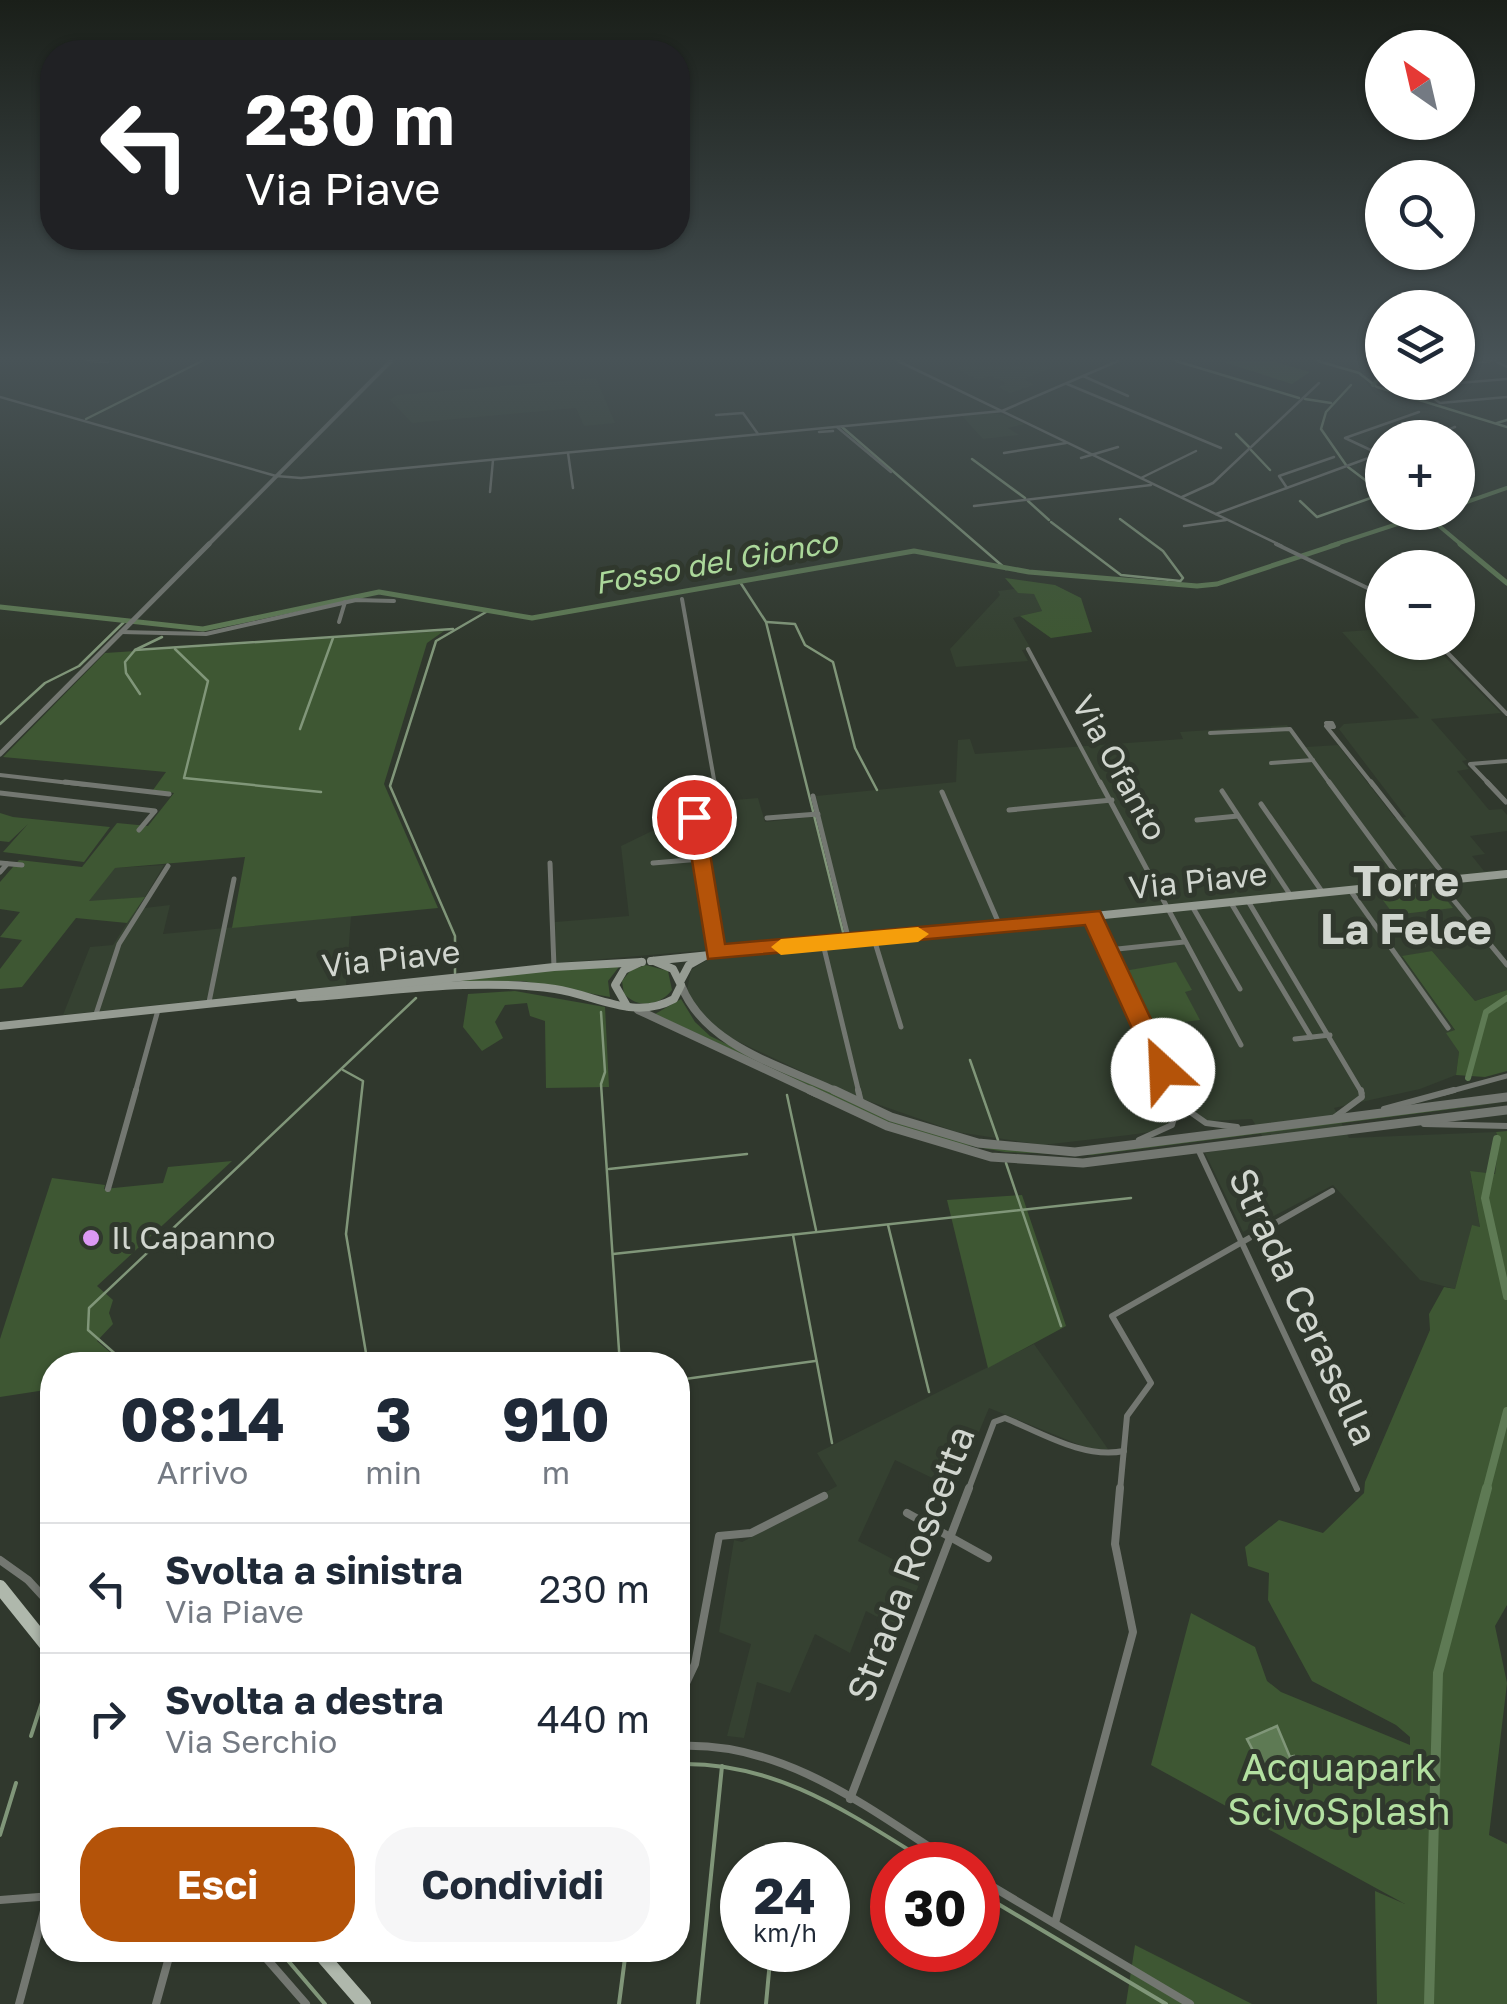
<!DOCTYPE html>
<html lang="it">
<head>
<meta charset="utf-8">
<style>
  body { margin:0; font-family:"Golos Text",sans-serif; background:#f6f6f7; color:#1f2937; height:100vh; display:flex; flex-direction:column; font-size:38px; white-space:nowrap }
  * { box-sizing:border-box; margin:0 }
  p { font-size:32px; color:#747a83 }
  .icon { flex:none; width:55px; height:55px; fill:none; stroke:currentColor; stroke-width:2; stroke-linecap:round; stroke-linejoin:round }
  .map { position:relative; flex:1; overflow:hidden }
  .drawer { position:absolute; left:40px; top:1352px; width:650px; height:610px; display:flex; flex-direction:column; background:#fff; border-radius:40px; box-shadow:0 2px 8px #0004 }
  .drawer>* { flex:none }
  .hud { position:absolute; left:40px; top:40px; width:650px; height:210px; border-radius:40px; box-shadow:0 2px 8px #0004; background:#202124; color:#fff; overflow:hidden }
  .needle { width:65px; rotate:326deg }
  .controls { position:absolute; left:1365px; top:30px; display:grid; gap:20px }
  .controls a { display:grid; place-items:center; width:110px; height:110px; border-radius:50%; background:#fff; box-shadow:0 2px 8px #0004; font-size:50px }
  .speed { position:absolute; left:720px; top:1842px; display:flex; gap:20px; font-size:50px; font-weight:700; text-align:center }
  .speed>* { display:grid; place-content:center; width:130px; height:130px; border-radius:50%; background:#fff; box-shadow:0 2px 8px #0004; line-height:1 }
  .speed small { font-size:25px; font-weight:400 }
  .speed .limit { border:15px solid #d22; background:#fff; color:#111 }
  .pin { position:absolute; display:grid; place-items:center; width:85px; height:85px; color:#fff; margin:-42px; border:5px solid #fff; border-radius:50%; box-shadow:0 2px 10px #0007 }
  .me { position:absolute; width:110px; margin:-55px; rotate:335deg; stroke-linejoin:round; filter:drop-shadow(0 0 8px #0008) }
  .turn { display:flex; align-items:center; gap:35px; height:210px; padding:0 40px; font-size:45px }
  .turn .icon { width:130px; height:130px; stroke-width:2.5 }
  .turn b { display:block; font-size:70px; line-height:85px }
  .eta { display:flex; justify-content:space-evenly; align-items:center; height:170px; text-align:center }
  .eta b { font-size:60px; font-weight:700; line-height:70px }
  .cta { display:flex; gap:20px; margin-top:auto; padding:20px 40px }
  .cta a { flex:1; height:115px; border-radius:40px; background:#b45309; color:#fff; font-size:40px; font-weight:700; line-height:115px; text-align:center }
  .cta a+a { background:#f6f6f7; color:#1f2937 }
  ul { padding:0; list-style:none }
  li { display:flex; align-items:center; gap:30px; height:130px; padding:0 40px; border-top:2px solid #e0e1e3 }
  li div { flex:1 }
  li b { display:block; font-size:38px }
  li em { font-style:normal }
  .map>svg:first-child { display:block }
  .built { fill:#354131 }
  .green { fill:#3e5733 }
  .water { fill:#5e7a54; stroke:#809679; stroke-width:2.5 }
  .lines { fill:none; stroke-linecap:round; stroke-linejoin:round }
  .stream-far1 { stroke:#809679; stroke-width:2.5 }
  .stream { stroke:#809679; stroke-width:4 }
  .canal-far4 { stroke:#5e7a54; stroke-width:4 }
  .canal-far3 { stroke:#5e7a54; stroke-width:5 }
  .canal-far2 { stroke:#5e7a54; stroke-width:6 }
  .canal-far1 { stroke:#5e7a54; stroke-width:8 }
  .canal { stroke:#5e7a54; stroke-width:10 }
  .minor-far4 { stroke:#737771; stroke-width:2.5 }
  .minor-far3 { stroke:#737771; stroke-width:4 }
  .minor-far2 { stroke:#737771; stroke-width:5 }
  .minor-far1 { stroke:#737771; stroke-width:6 }
  .minor { stroke:#737771; stroke-width:8 }
  .tertiary-far3 { stroke:#737771; stroke-width:4 }
  .tertiary-far2 { stroke:#737771; stroke-width:5 }
  .tertiary-far1 { stroke:#737771; stroke-width:8 }
  .tertiary { stroke:#737771; stroke-width:9 }
  .secondary { stroke:#959b92; stroke-width:8 }
  .primary { stroke:#afb8ac; stroke-width:14 }
  .route { fill:#b45309; stroke:#753606; stroke-width:2.5 }
  .slow { fill:#f59e0b }
  .poi-dot { fill:#dc99f4; stroke:#30382d; stroke-width:4 }
  .labels { text-anchor:middle; stroke-width:10; stroke-linejoin:round; paint-order:stroke }
  .far-water-label { font-size:30px; font-style:italic; fill:#abd89a; stroke:#30382d }
  .street-label { font-size:32px; fill:#d1d6cf; stroke:#30382d }
  .poi-label { font-size:32px; fill:#d1d6cf; stroke:#30382d; text-anchor:start }
  .near-street-label { font-size:38px; fill:#d1d6cf; stroke:#30382d }
  .near-park-label { font-size:38px; fill:#b3e0a1; stroke:#30382d }
  .district-label { font-size:42px; font-weight:bold; fill:#d1d6cf; stroke:#30382d }
</style>
</head>
<body>
<div class="map">
<svg width="1507" height="2004" viewBox="0 0 1507 2004">
  <rect width="100%" height="100%" fill="#30382d"/>
  <g class="built">
    <polygon points="975,361 1076,361 1081,363 1056,366 1024,379 1034,385 1010,393 998,387 1006,383 990,376 978,380 955,368"/>
    <polygon points="596,378 615,423 584,426 576,408 412,423 390,400 397,395"/>
    <polygon points="993,413 1003,415 1025,424 1008,428 1019,435 983,439 962,416"/>
    <polygon points="1014,589 1034,593 1042,611 1013,618 1031,649 1022,650 1028,661 956,667 950,649 1000,595 998,591"/>
    <polygon points="1382,629 1382,642 1431,643 1501,713 1431,719 1467,760 1462,761 1469,769 1457,771 1489,810 1502,809 1507,815 1507,831 1470,836 1485,854 1472,856 1484,871 1507,870 1507,950 1500,950 1507,961 1507,990 1475,1001 1432,951 1402,957 1455,1031 1447,1033 1459,1052 1456,1075 1420,1089 1334,1108 1349,1138 1496,1132 1499,1141 1495,1175 1470,1172 1480,1227 1472,1226 1455,1289 1420,1280 1333,1185 1243,1232 1205,1153 1265,1141 1252,1119 1207,1121 1183,1102 1173,1104 1174,1118 1163,1130 1129,1135 1043,1145 957,1132 854,1096 718,1032 697,1012 687,990 691,970 710,958 708,950 556,963 555,922 629,916 621,846 712,802 758,798 765,822 821,816 816,796 956,782 958,740 970,739 975,754 1183,739 1180,732 1287,725 1306,747 1338,745 1395,818 1406,817 1339,729 1344,724 1419,718 1342,632"/>
    <polygon points="164,865 145,897 88,902 114,868"/>
    <polygon points="170,905 163,934 351,916 346,985 63,1015 90,947 113,945 136,909"/>
    <polygon points="1034,1344 1108,1449 1092,1450 989,1408 955,1489 895,1460 858,1541 923,1575 900,1629 866,1611 850,1653 815,1634 790,1693 757,1682 744,1738 727,1736 751,1644 719,1632 734,1540 742,1542 828,1498 826,1492 837,1486 817,1453"/>
  </g>
  <g class="green">
    <polygon points="1220,361 1272,361 1310,372 1292,384"/>
    <polygon points="1005,578 1055,585 1081,598 1092,632 1051,638 1020,616 1042,611 1034,594 1018,593"/>
    <polygon points="444,631 427,643 384,784 438,908 232,928 245,857 115,868 89,901 145,897 127,923 76,918 22,987 0,989 0,969 22,940 0,937 20,912 0,909 0,882 19,860 82,867 117,823 148,826 174,793 153,790 166,772 3,757 105,653"/>
    <polygon points="0,813 13,817 110,827 84,862 3,852 28,824 9,842 0,841"/>
    <polygon points="1434,884 1453,908 1394,915 1376,891"/>
    <polygon points="1432,951 1475,1001 1507,990 1507,1071 1485,1077 1456,1075 1459,1052 1446,1033 1455,1030 1402,956"/>
    <polygon points="1176,962 1192,990 1185,992 1200,1020 1151,1026 1124,971"/>
    <polygon points="622,963 608,981 610,997 523,981 449,981"/>
    <path d="M646 965 668 971 672 990C659 1006 639 1009 624 994L622 981 631 970Z"/>
    <polygon points="515,991 605,1007 609,1087 546,1088 545,1021 530,1016 527,1003 505,1005 495,1022 503,1038 482,1051 463,1027 468,994"/>
    <polygon points="681,999 695,1022 710,1036 798,1078 955,1140 1061,1153 1507,1102 1092,1155 1005,1152 960,1144 886,1121 655,1014"/>
    <polygon points="1507,1131 1507,1605 1495,1626 1507,1683 1489,1835 1507,1844 1507,2004 1377,2004 1375,1891 1405,1904 1151,1765 1191,1613 1255,1647 1267,1681 1281,1692 1410,1745 1410,1737 1396,1725 1312,1681 1268,1600 1269,1573 1248,1566 1245,1547 1279,1520 1323,1533 1364,1493 1365,1482 1430,1330 1429,1314 1444,1287 1455,1289 1472,1225 1480,1227 1470,1171 1495,1174 1499,1141 1496,1132"/>
    <polygon points="232,1161 97,1286 113,1300 109,1313 113,1324 97,1341 125,1365 52,1365 52,1389 0,1397 0,1339 52,1178 105,1185 104,1189 163,1183 168,1167"/>
    <polygon points="1022,1195 1066,1326 988,1368 947,1200"/>
    <polygon points="1135,1945 1252,2004 1126,2004"/>
  </g>
  <polygon class="water" points="1277,1726 1290,1757 1294,1756 1303,1773 1285,1781 1278,1759 1261,1766 1247,1739"/>
  <g class="lines">
    <g class="stream-far1">
      <polyline points="1176,361 1299,398"/>
      <polyline points="1318,361 1359,373 1377,387 1507,427"/>
      <polyline points="1305,399 1331,403"/>
      <polyline points="86,419 202,361"/>
      <polyline points="1497,423 1507,420"/>
      <polyline points="842,427 1006,569"/>
      <polyline points="1236,434 1249,447"/>
      <polyline points="1251,450 1270,470"/>
      <polyline points="972,459 1025,498"/>
      <polyline points="1346,465 1321,429 1326,412 1351,385"/>
      <polyline points="1348,467 1381,492"/>
      <polyline points="1028,501 1049,520"/>
      <polyline points="1300,501 1317,517 1382,494"/>
      <polyline points="1410,512 1419,517"/>
      <polyline points="1120,519 1163,551 1183,578 1177,585"/>
      <polyline points="1051,522 1121,575 1180,581"/>
      <polyline points="740,582 766,622 844,936"/>
      <polyline points="767,622 795,624 805,645 833,662 855,748 877,790"/>
      <polyline points="175,649 208,681 184,778 321,792"/>
      <polyline points="135,650 453,629"/>
      <polyline points="140,694 126,673 125,662 135,650 162,637"/>
      <polyline points="0,724 45,683 79,666 124,622"/>
      <polyline points="300,729 333,638"/>
      <polyline points="455,973 455,936 390,786 436,641 486,612"/>
      <polyline points="601,1012 605,1072 601,1084 620,1365"/>
      <polyline points="970,1060 998,1140"/>
      <polyline points="343,1070 363,1081 346,1234 368,1365"/>
      <polyline points="787,1095 816,1230"/>
      <polyline points="1006,1163 1061,1326"/>
      <polyline points="609,1169 747,1154"/>
      <polyline points="888,1225 929,1392"/>
      <polyline points="793,1235 832,1443"/>
      <polyline points="613,1254 1131,1198"/>
      <polyline points="128,1365 88,1330 89,1308 416,998"/>
      <polyline points="678,1380 815,1361"/>
    </g>
    <g class="stream">
      <polyline points="31,1736 45,1693"/>
      <path d="M678 1764C777 1761 852 1815 933 1865"/>
      <polyline points="0,1835 16,1783"/>
      <polyline points="978,1892 1166,2004"/>
      <polyline points="279,1950 325,2004"/>
      <polyline points="619,2004 626,1950"/>
      <polyline points="698,2004 722,1766"/>
      <polyline points="766,2004 771,1950"/>
    </g>
    <g class="canal-far4">
      <polyline points="1373,385 1382,374"/>
      <polyline points="1458,505 1507,488"/>
      <polyline points="1426,515 1463,546"/>
      <polyline points="1330,546 1434,512"/>
    </g>
    <g class="canal-far3">
      <polyline points="1460,544 1507,583"/>
      <polyline points="0,607 203,629 379,592 532,618 914,551 1029,572 1197,586 1217,584 1338,544"/>
    </g>
    <polyline class="canal-far2" points="1468,1078 1486,1012 1507,998"/>
    <g class="canal-far1">
      <polyline points="1497,1139 1485,1198 1507,1296"/>
      <polyline points="1486,1491 1507,1411"/>
    </g>
    <polyline class="canal" points="1429,2004 1438,1673 1487,1488"/>
    <g class="minor-far4">
      <polyline points="88,361 108,362"/>
      <polyline points="898,361 1282,546"/>
      <polyline points="1495,361 1507,367"/>
      <polyline points="1458,364 1492,361"/>
      <polyline points="1083,376 1128,396"/>
      <polyline points="1411,382 1440,403 1507,397"/>
      <polyline points="1067,384 1221,448"/>
      <polyline points="1433,385 1507,379"/>
      <polyline points="0,397 276,476 301,478 1002,411 1118,361"/>
      <polyline points="716,415 743,413 758,434"/>
      <polyline points="837,427 891,472"/>
      <polyline points="819,432 833,431"/>
      <polyline points="1426,438 1455,427"/>
      <polyline points="568,453 573,488"/>
      <polyline points="1004,453 1066,443"/>
      <polyline points="1377,453 1345,438 1419,412"/>
      <polyline points="1081,458 1118,447"/>
      <polyline points="1141,478 1196,451"/>
      <polyline points="1287,488 1279,476 1334,457"/>
      <polyline points="490,492 493,460"/>
      <polyline points="1182,497 1213,483 1319,383"/>
      <polyline points="974,506 1151,485"/>
      <polyline points="1216,514 1382,453"/>
      <polyline points="1184,526 1226,520"/>
    </g>
    <g class="minor-far3">
      <polyline points="1276,544 1382,595"/>
      <polyline points="682,599 715,785"/>
      <polyline points="339,622 345,602"/>
      <polyline points="121,632 206,634 356,600 394,601"/>
      <polyline points="1437,642 1507,714"/>
      <polyline points="1028,649 1101,785"/>
      <polygon points="1326,723 1332,723 1334,727 1328,727"/>
      <polyline points="1326,726 1373,785"/>
      <polyline points="1210,733 1290,729 1331,785"/>
      <polyline points="1271,763 1313,760"/>
      <polyline points="0,775 87,785"/>
      <polyline points="1490,785 1470,764 1507,761"/>
    </g>
    <g class="minor-far2">
      <polyline points="65,782 169,794"/>
      <polyline points="715,782 716,805 695,817 716,953"/>
      <polyline points="1100,782 1241,1045"/>
      <polyline points="1329,782 1405,885"/>
      <polyline points="1371,782 1448,880"/>
      <polyline points="1487,782 1506,802"/>
      <polyline points="1222,791 1291,896"/>
      <polyline points="942,792 1000,926"/>
      <polyline points="0,793 155,811 139,830"/>
      <polyline points="813,796 849,941"/>
      <polyline points="1261,804 1323,893"/>
      <polyline points="1009,810 1112,800"/>
      <polyline points="767,818 818,814"/>
      <polyline points="1197,820 1238,816"/>
      <polyline points="0,863 22,865"/>
      <polyline points="550,863 554,967"/>
      <polyline points="653,863 701,859"/>
      <polyline points="1354,865 1372,888"/>
      <polyline points="0,872 7,864"/>
      <polyline points="1438,881 1507,965"/>
      <polyline points="1350,890 1448,1028"/>
      <polyline points="1248,901 1362,1093"/>
      <polyline points="1231,903 1311,1037"/>
      <polyline points="1192,906 1240,989"/>
      <polyline points="1092,917 1173,1093"/>
      <polyline points="874,939 901,1027"/>
      <polyline points="823,944 859,1093"/>
      <polyline points="1108,950 1184,942"/>
      <polyline points="209,1002 234,879"/>
      <polyline points="95,1017 119,944 168,866"/>
      <polyline points="1295,1039 1330,1035"/>
      <polyline points="135,1093 158,1010"/>
      <polyline points="1444,1093 1507,1076"/>
    </g>
    <g class="minor-far1">
      <polyline points="858,1090 861,1102"/>
      <polyline points="1179,1104 1206,1123 1237,1127"/>
      <polyline points="1384,1109 1454,1090"/>
      <polyline points="1335,1117 1362,1097 1361,1090"/>
      <polyline points="1424,1124 1507,1126"/>
      <polyline points="1139,1140 1172,1125 1178,1103 1172,1090"/>
      <polyline points="1198,1149 1357,1489"/>
      <polyline points="108,1189 136,1090"/>
      <path d="M968 1491 994 1422 1005 1418C1042 1433 1083 1459 1124 1451"/>
      <polyline points="1120,1491 1127,1416 1151,1383 1112,1316 1332,1191"/>
    </g>
    <g class="minor">
      <polyline points="907,1513 988,1558"/>
      <polyline points="0,1560 28,1580 52,1606"/>
      <path d="M681 1746C787 1742 872 1811 957 1865"/>
      <polyline points="680,1747 680,1696 695,1664 719,1536 751,1533 824,1496"/>
      <polyline points="850,1799 969,1488"/>
      <polyline points="978,1878 1190,2004"/>
      <polyline points="0,1900 52,1896"/>
      <polyline points="1055,1923 1133,1632 1115,1544 1120,1488"/>
      <polyline points="259,1950 306,2004"/>
      <polyline points="19,2004 48,1896"/>
      <polyline points="156,2004 171,1950"/>
    </g>
    <polyline class="tertiary-far3" points="207,546 391,361"/>
    <polyline class="tertiary-far2" points="0,754 209,544"/>
    <g class="tertiary-far1">
      <path d="M681 985C705 1047 783 1066 840 1093"/>
      <polyline points="638,1010 816,1093"/>
    </g>
    <g class="tertiary">
      <polyline points="810,1090 887,1126 991,1157 1083,1163 1507,1110"/>
      <polyline points="834,1090 891,1117 978,1143 1075,1152 1507,1097"/>
    </g>
    <g class="secondary">
      <polyline points="651,961 1507,874"/>
      <polyline points="681,980 689,965 705,956"/>
      <path d="M300 998C384 993 471 977 555 989 596 995 634 1021 674 999L681 985 673 969 654 961"/>
      <polyline points="627,1006 615,985 624,970 641,962"/>
      <polyline points="0,1026 554,967 642,962"/>
    </g>
    <g class="primary">
      <polyline points="0,1587 52,1652"/>
      <polyline points="317,1950 364,2004"/>
    </g>
  </g>
  <linearGradient id="sky" x2="0" y2="1"><stop stop-color="#1a1f19"/><stop offset="0.56" stop-color="#485357"/><stop offset="1" stop-color="#485357" stop-opacity="0"/></linearGradient>
  <rect width="1507" height="641" fill="url(#sky)"/>
  <polygon class="route" points="694,810 704,817 725,944 1100,911 1175,1070 1171,1077 1154,1077 1085,925 708,959 685,817"/>
  <polygon class="slow" points="918,927 929,934 918,942 781,955 771,947 781,939"/>
  <circle class="poi-dot" cx="91" cy="1238" r="10"/>
  <g class="labels">
    <g class="far-water-label">
      <text transform="translate(716 563) rotate(-10)" y="10">Fosso del Gionco</text>
    </g>
    <g class="street-label">
      <text transform="translate(1119 768) rotate(61)" y="11">Via Ofanto</text>
      <text transform="translate(1198 881) rotate(-6)" y="11">Via Piave</text>
      <text transform="translate(391 959) rotate(-6)" y="11">Via Piave</text>
    </g>
    <g class="poi-label">
      <text x="111" y="1249">Il Capanno</text>
    </g>
    <g class="near-street-label">
      <text transform="translate(1303 1307) rotate(65)" y="13">Strada Cerasella</text>
      <text transform="translate(911 1564) rotate(-69)" y="13">Strada Roscetta</text>
    </g>
    <g class="near-park-label">
      <text x="1339" y="1781">Acquapark<tspan x="1339" dy="44">ScivoSplash</tspan></text>
    </g>
    <g class="district-label">
      <text x="1406" y="896">Torre<tspan x="1406" dy="48">La Felce</tspan></text>
    </g>
  </g>
</svg>
<div class="controls">
<a><svg class="needle" viewBox="-14 -14 28 28"><path d="M0-13l5 13h-10z" fill="#e53935"/><path d="M0 13l5-13h-10z" fill="#747a83"/></svg></a>
<a><svg class="icon" aria-label="search" viewBox="0 0 24 24"><circle cx="10" cy="10" r="6"/><path d="M15 15l6 6"/></svg></a>
<a><svg class="icon" aria-label="layers" viewBox="0 0 24 24"><path d="M12 4l9 5-9 5-9-5zM3 14l9 5 9-5"/></svg></a>
<a>+</a>
<a>−</a>
</div>
<div class="speed"><div>24<small>km/h</small></div><div class="limit">30</div></div>
<div class="pin" style="left:694px;top:817px;background:#d93025"><svg class="icon" aria-label="arrive" viewBox="0 0 24 24"><path d="M6 21V4h12l-3 4 3 4H6"/></svg></div>
<svg class="me" style="left:1163px;top:1070px" viewBox="-20 -20 40 40"><circle r="19" fill="#fff"/><path d="M0-13L10 11 0 6-10 11z" fill="#b45309"/></svg>
<div class="hud">
<div class="turn"><svg class="icon" aria-label="left" viewBox="0 0 24 24"><path d="M17 20v-9H6M10 6l-5 5 5 5"/></svg><div><b>230 m</b>Via Piave</div></div>
</div>
<section class="drawer">
<div class="eta">
<div><b>08:14</b><p>Arrivo</p></div>
<div><b>3</b><p>min</p></div>
<div><b>910</b><p>m</p></div>
</div>
<ul>
<li><svg class="icon" aria-label="left" viewBox="0 0 24 24"><path d="M17 20v-9H6M10 6l-5 5 5 5"/></svg><div><b>Svolta a sinistra</b><p>Via Piave</p></div><em>230 m</em></li>
<li><svg class="icon" aria-label="right" viewBox="0 0 24 24"><path d="M7 20v-9h11M14 6l5 5-5 5"/></svg><div><b>Svolta a destra</b><p>Via Serchio</p></div><em>440 m</em></li>
</ul>
<div class="cta"><a>Esci</a><a>Condividi</a></div>
</section>
</div>
</body>
</html>
